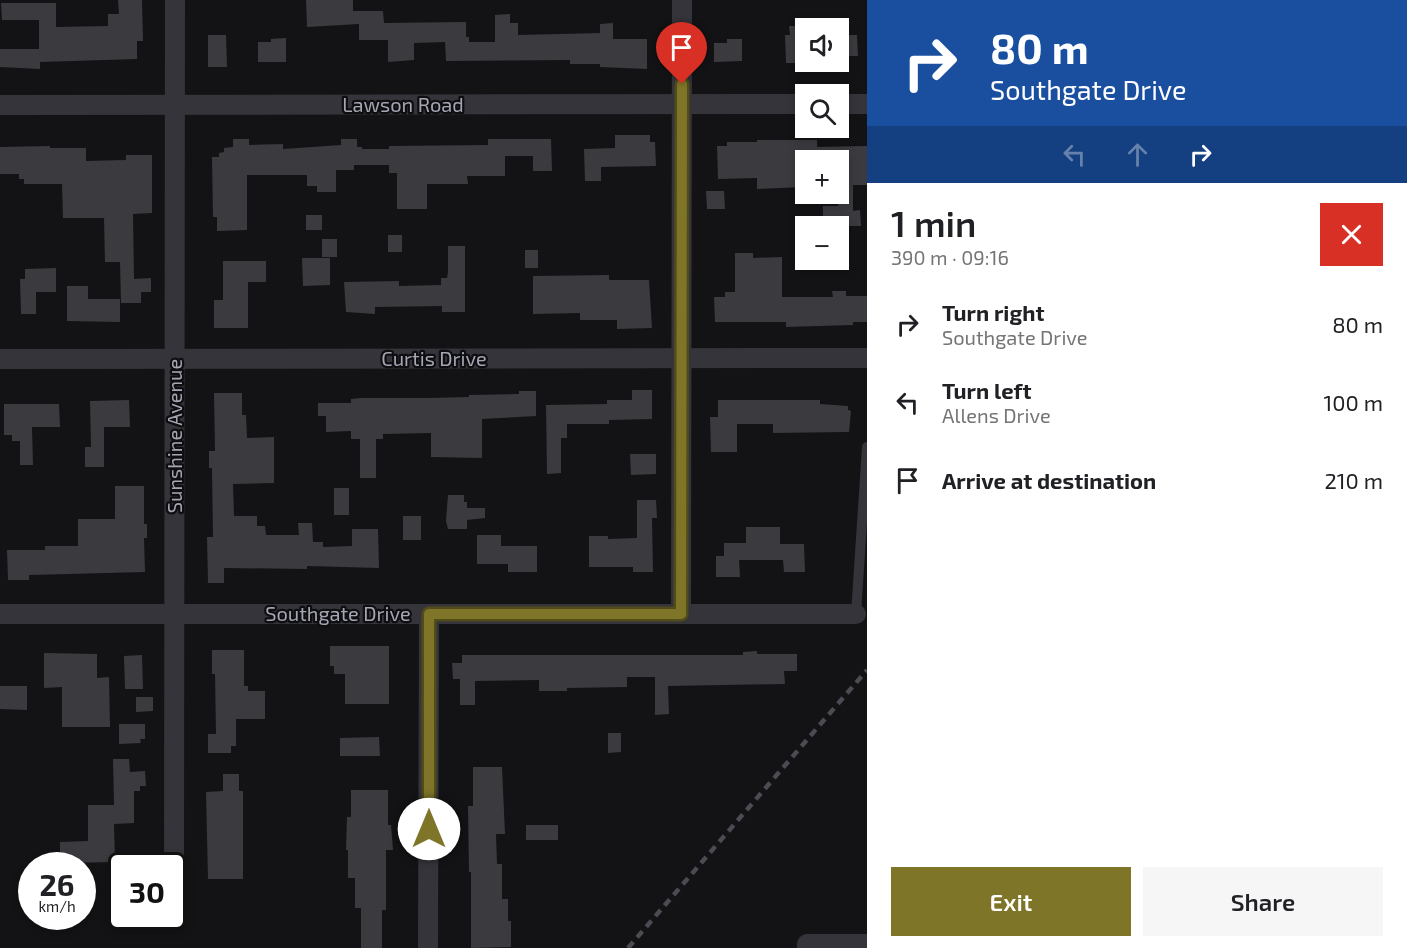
<!DOCTYPE html>
<html lang="en">
<head>
<meta charset="utf-8">
<style>
  body { margin:0; font-family:"Exo 2",sans-serif; background:#f6f6f6; color:#202124; height:100vh; display:flex; flex-direction:column; font-size:22px; white-space:nowrap }
  * { box-sizing:border-box; margin:0 }
  p { font-size:20px; color:#757577 }
  .icon { flex:none; width:33px; height:33px; fill:none; stroke:currentColor; stroke-width:2; stroke-linecap:round; stroke-linejoin:round }
  .map { position:relative; flex:1; overflow:hidden }
  .side { display:flex; flex-direction:column; background:#fff; width:540px }
  .side>* { flex:none }
  .top-card { background:#1a4fa0; color:#fff; overflow:hidden }
  .buttons { position:absolute; left:795px; top:18px; display:grid; gap:12px }
  .buttons a { display:grid; place-items:center; width:54px; height:54px; border-radius:0px; background:#fff; box-shadow:0 3px 9px #0003; font-size:30px }
  .speed { position:absolute; left:18px; top:852px; display:flex; gap:12px; font-size:30px; font-weight:700; text-align:center }
  .speed>* { display:grid; place-content:center; width:78px; height:78px; border-radius:50%; background:#fff; box-shadow:0 3px 9px #0003; line-height:1 }
  .speed small { font-size:15px; font-weight:400 }
  .speed .limit { border:3px solid #111; border-radius:9px; background:#fff; color:#111 }
  .pin { position:absolute; display:grid; place-items:center; width:51px; height:51px; color:#fff; margin:-62px -26px; border-radius:50% 50% 50% 0; rotate:-45deg; box-shadow:0 0 6px #0007 }
  .pin .icon { rotate:45deg }
  .me { position:absolute; width:66px; margin:-33px; rotate:0deg; stroke-linejoin:round; filter:drop-shadow(0 0 4px #0008) }
  .turn { display:flex; align-items:center; gap:21px; height:126px; padding:0 24px; font-size:27px }
  .turn .icon { width:78px; height:78px; stroke-width:2.5 }
  .turn b { display:block; font-size:42px; line-height:51px }
  .lanes { display:flex; align-items:center; height:57px; padding:0 24px; background:#0003; justify-content:center; gap:30px; direction:ltr }
  .lanes .off { opacity:.35 }
  .round { display:grid; place-items:center; flex:none; width:63px; height:63px; border-radius:0px; background:#f6f6f6 }
  .headline { display:flex; align-items:center; justify-content:space-between; height:102px; padding:0 24px }
  h1 { font-size:36px; font-weight:600; line-height:45px }
  .button { display:flex; gap:12px; margin-top:auto; padding:12px 24px }
  .button a { flex:1; height:69px; border-radius:0px; background:#7e7528; color:#fff; font-size:24px; font-weight:600; line-height:69px; text-align:center }
  .button a+a { background:#f6f6f6; color:#202124 }
  ul { padding:0; list-style:none }
  li { display:flex; align-items:center; gap:18px; height:78px; padding:0 24px }
  li div { flex:1 }
  li b { display:block; font-size:22px }
  li em { font-style:normal }
  main { display:flex; flex:1; min-height:0 }
  .map>svg:first-child { display:block }
  .building { fill:#3b3a3f }
  .lines { fill:none; stroke-linecap:round; stroke-linejoin:round }
  .service { stroke:#34343a; stroke-width:10 }
  .minor { stroke:#34343a; stroke-width:20 }
  .rail { stroke:#4b4b53; stroke-width:4.5; stroke-dasharray:8 6; stroke-linecap:butt }
  .route-casing { stroke:#524c1a; stroke-width:15 }
  .route { stroke:#7e7528; stroke-width:10 }
  .labels { text-anchor:middle; stroke-width:4.5; stroke-linejoin:round; paint-order:stroke }
  .street-label { font-size:20px; fill:#a5a6b5; stroke:#0e0e10 }
</style>
</head>
<body>
<main>
<div class="map">
<svg width="867" height="948" viewBox="0 0 867 948">
  <rect width="100%" height="100%" fill="#131315"/>
  <g class="building">
    <polygon points="118,0 142,0 143,41 137,41 137,59 40,62 40,69 0,67 0,49 39,49 39,20 2,20 1,3 56,3 56,27 108,26 108,14 119,14"/>
    <polygon points="306,0 353,0 353,11 383,11 384,23 466,22 466,37 469,37 469,42 495,42 495,15 510,14 510,23 518,23 518,35 600,33 600,24 613,23 613,39 647,39 647,69 600,67 600,64 570,64 570,60 446,61 445,42 414,43 414,60 388,62 388,40 359,40 359,24 307,27"/>
    <polygon points="789,26 805,26 805,63 786,63 785,35 790,35"/>
    <polygon points="208,35 226,35 227,67 208,67"/>
    <polygon points="838,35 857,35 858,56 838,56"/>
    <polygon points="286,38 286,62 258,62 258,42 271,42 271,39"/>
    <polygon points="727,39 742,39 742,61 714,62 714,43 727,43"/>
    <polygon points="615,135 650,135 650,142 655,142 656,166 601,167 601,181 585,181 584,149 615,148"/>
    <polygon points="233,139 249,139 249,145 283,144 283,149 341,145 341,139 357,139 357,147 362,147 362,149 389,149 389,146 488,145 488,139 551,139 552,171 533,171 533,156 505,156 505,176 467,176 468,184 427,184 427,209 397,209 397,173 389,173 389,165 354,165 354,170 336,170 336,192 317,192 317,186 307,186 307,175 247,175 247,230 217,231 217,217 213,217 212,157 219,157 219,153 224,152 224,148 233,147"/>
    <polygon points="757,140 817,140 817,147 867,146 867,185 853,185 853,211 860,210 861,226 823,226 823,206 838,206 838,160 806,160 806,187 757,189 757,178 718,179 717,146 727,146 727,142 757,142"/>
    <polygon points="50,146 50,148 86,148 86,161 126,160 126,155 152,155 152,213 133,214 134,279 151,278 151,292 141,292 141,303 121,303 120,262 105,262 104,218 63,218 62,184 24,184 24,179 19,179 19,174 0,174 0,147"/>
    <polygon points="706,191 724,191 725,209 707,209"/>
    <rect x="306" y="215" width="16" height="15"/>
    <rect x="388" y="235" width="14" height="17"/>
    <rect x="322" y="239" width="15" height="18"/>
    <polygon points="448,246 465,246 465,312 442,312 442,306 375,307 375,314 346,312 344,282 399,281 399,286 441,285 441,278 447,278 448,272"/>
    <rect x="525" y="250" width="13" height="18"/>
    <polygon points="735,253 753,253 753,258 782,257 782,297 833,297 832,291 846,291 846,296 867,296 867,322 853,322 853,325 786,327 786,322 715,322 714,297 725,297 725,292 735,292"/>
    <polygon points="302,258 330,258 330,285 303,286"/>
    <polygon points="223,261 266,261 266,282 248,282 248,328 214,328 214,300 223,300"/>
    <polygon points="56,268 56,292 36,292 36,314 21,314 20,279 25,279 25,269"/>
    <polygon points="609,275 609,280 649,280 652,328 617,329 617,320 580,320 580,313 533,314 533,276"/>
    <polygon points="67,286 88,286 88,299 120,299 120,322 67,321"/>
    <polygon points="632,390 652,390 652,419 609,420 609,424 567,424 567,438 561,438 561,473 547,474 546,405 607,404 607,400 632,400"/>
    <polygon points="519,391 536,391 536,416 482,419 482,458 431,457 431,433 383,434 383,439 376,439 376,478 360,478 360,439 351,439 351,431 326,432 326,416 318,416 318,403 351,403 351,399 361,398 430,398 469,397 469,395 519,394"/>
    <polygon points="214,393 242,393 242,415 246,415 247,438 274,437 274,483 233,484 234,516 257,516 257,526 265,526 266,535 299,535 298,523 312,523 313,542 323,542 323,547 352,546 352,529 378,529 379,568 307,566 307,569 224,568 224,583 208,583 207,537 213,537 212,468 209,468 209,451 215,451"/>
    <polygon points="129,400 130,427 104,427 104,467 85,467 85,447 91,447 90,401"/>
    <polygon points="718,400 820,400 820,404 848,406 848,410 851,411 849,432 773,433 773,424 737,424 737,452 711,452 710,417 718,417"/>
    <polygon points="4,404 59,404 60,427 32,427 33,465 20,465 20,441 12,441 12,435 4,435"/>
    <polygon points="630,454 656,454 656,474 631,475"/>
    <polygon points="115,486 144,486 144,524 147,524 147,538 144,538 145,572 29,575 29,580 8,580 7,550 45,550 45,546 78,546 78,519 115,519"/>
    <rect x="334" y="488" width="15" height="27"/>
    <polygon points="448,495 464,495 464,502 467,502 467,508 485,508 485,518 467,520 467,529 448,529 446,521"/>
    <polygon points="637,500 656,500 657,518 652,518 653,572 633,572 633,567 589,567 589,536 608,536 608,539 637,538"/>
    <rect x="403" y="516" width="18" height="24"/>
    <polygon points="746,527 780,527 780,544 804,544 805,572 784,572 783,560 739,560 740,577 716,577 716,556 724,556 724,543 746,543"/>
    <polygon points="477,535 501,535 501,546 537,546 537,572 508,572 508,564 477,564"/>
    <polygon points="330,646 389,646 389,704 345,704 345,674 334,674 334,666 330,666"/>
    <polygon points="212,650 244,650 244,686 248,686 248,691 265,691 265,719 236,719 236,746 231,746 231,753 208,753 208,734 216,734 215,674 212,674"/>
    <polygon points="757,651 757,654 797,654 797,671 784,671 785,684 668,686 669,714 655,715 655,677 627,677 627,687 567,688 567,691 539,691 539,680 475,681 475,705 460,705 460,679 453,679 452,663 462,663 462,655 743,655 743,652"/>
    <polygon points="44,653 97,654 97,678 109,677 110,727 62,727 62,687 44,688"/>
    <polygon points="142,655 143,689 125,689 124,656"/>
    <polygon points="0,686 27,686 27,710 0,709"/>
    <polygon points="136,697 153,697 153,711 136,712"/>
    <polygon points="119,724 145,724 145,739 140,739 141,743 119,744"/>
    <polygon points="608,733 621,733 621,752 608,753"/>
    <polygon points="379,737 380,756 340,756 340,738"/>
    <polygon points="113,759 129,759 130,772 145,771 146,786 140,786 140,791 134,791 134,823 114,824 115,862 60,863 60,842 88,841 88,805 114,805"/>
    <polygon points="473,767 502,767 505,834 496,834 497,864 502,864 502,899 508,899 508,921 511,921 511,947 471,948 471,872 469,872 468,806 473,806"/>
    <polygon points="223,774 239,774 239,791 243,791 243,879 208,879 206,792 223,791"/>
    <polygon points="351,790 388,790 388,825 391,825 393,850 386,850 386,910 382,910 382,948 361,948 361,908 355,908 355,878 348,878 348,850 346,850 347,817 351,817"/>
    <rect x="526" y="825" width="32" height="15"/>
  </g>
  <g class="lines">
    <polyline class="service" points="856,614 867,447"/>
    <g class="minor">
      <polyline points="838,104 867,104"/>
      <polyline points="0,105 806,104"/>
      <polyline points="0,359 867,358"/>
      <polyline points="0,614 856,614"/>
      <polyline points="681,614 682,0"/>
      <polyline points="174,871 175,0"/>
      <polyline points="428,948 429,614"/>
      <polyline points="807,948 807,944 867,944"/>
    </g>
    <polyline class="rail" points="628,948 867,670"/>
  </g>
  <g class="lines">
    <defs>
      <polyline id="route" points="429,829 429,614 681,614 682,84"/>
    </defs>
    <use href="#route" class="route-casing"/>
    <use href="#route" class="route"/>
  </g>
  <g class="labels">
    <g class="street-label">
      <text x="403" y="112">Lawson Road</text>
      <text x="434" y="366">Curtis Drive</text>
      <text transform="translate(175 436) rotate(-90)" y="7">Sunshine Avenue</text>
      <text x="338" y="621">Southgate Drive</text>
    </g>
  </g>
</svg>
<div class="buttons">
<a><svg class="icon" aria-label="sound" viewBox="0 0 24 24"><path d="M4 9h4l5-4v14l-5-4H4zM17 9q2 3 0 6"/></svg></a>
<a><svg class="icon" aria-label="search" viewBox="0 0 24 24"><circle cx="10" cy="10" r="6"/><path d="M15 15l6 6"/></svg></a>
<a>+</a>
<a>−</a>
</div>
<div class="speed"><div>26<small>km/h</small></div><div class="limit">30</div></div>
<div class="pin" style="left:682px;top:84px;background:#d93025"><svg class="icon" aria-label="arrive" viewBox="0 0 24 24"><path d="M6 21V4h12l-3 4 3 4H6"/></svg></div>
<svg class="me" style="left:429px;top:829px" viewBox="-20 -20 40 40"><circle r="19" fill="#fff"/><path d="M0-13L10 11 0 6-10 11z" fill="#7e7528"/></svg>
</div>
<section class="side">
<div class="top-card">
<div class="turn"><svg class="icon" aria-label="right" viewBox="0 0 24 24"><path d="M7 20v-9h11M14 6l5 5-5 5"/></svg><div><b>80 m</b>Southgate Drive</div></div>
<div class="lanes"><svg class="icon off" aria-label="left" viewBox="0 0 24 24"><path d="M17 20v-9H6M10 6l-5 5 5 5"/></svg><svg class="icon off" aria-label="ahead" viewBox="0 0 24 24"><path d="M12 20V5M6 11l6-6 6 6"/></svg><svg class="icon" aria-label="right" viewBox="0 0 24 24"><path d="M7 20v-9h11M14 6l5 5-5 5"/></svg></div>
</div>
<div class="headline"><div><h1>1 min</h1><p>390 m · 09:16</p></div><a class="round" style="background:#d93025;color:#fff"><svg class="icon" aria-label="close" viewBox="0 0 24 24"><path d="M6 6l12 12M18 6L6 18"/></svg></a></div>
<ul>
<li><svg class="icon" aria-label="right" viewBox="0 0 24 24"><path d="M7 20v-9h11M14 6l5 5-5 5"/></svg><div><b>Turn right</b><p>Southgate Drive</p></div><em>80 m</em></li>
<li><svg class="icon" aria-label="left" viewBox="0 0 24 24"><path d="M17 20v-9H6M10 6l-5 5 5 5"/></svg><div><b>Turn left</b><p>Allens Drive</p></div><em>100 m</em></li>
<li><svg class="icon" aria-label="arrive" viewBox="0 0 24 24"><path d="M6 21V4h12l-3 4 3 4H6"/></svg><div><b>Arrive at destination</b></div><em>210 m</em></li>
</ul>
<div class="button"><a>Exit</a><a>Share</a></div>
</section>
</main>
</body>
</html>
